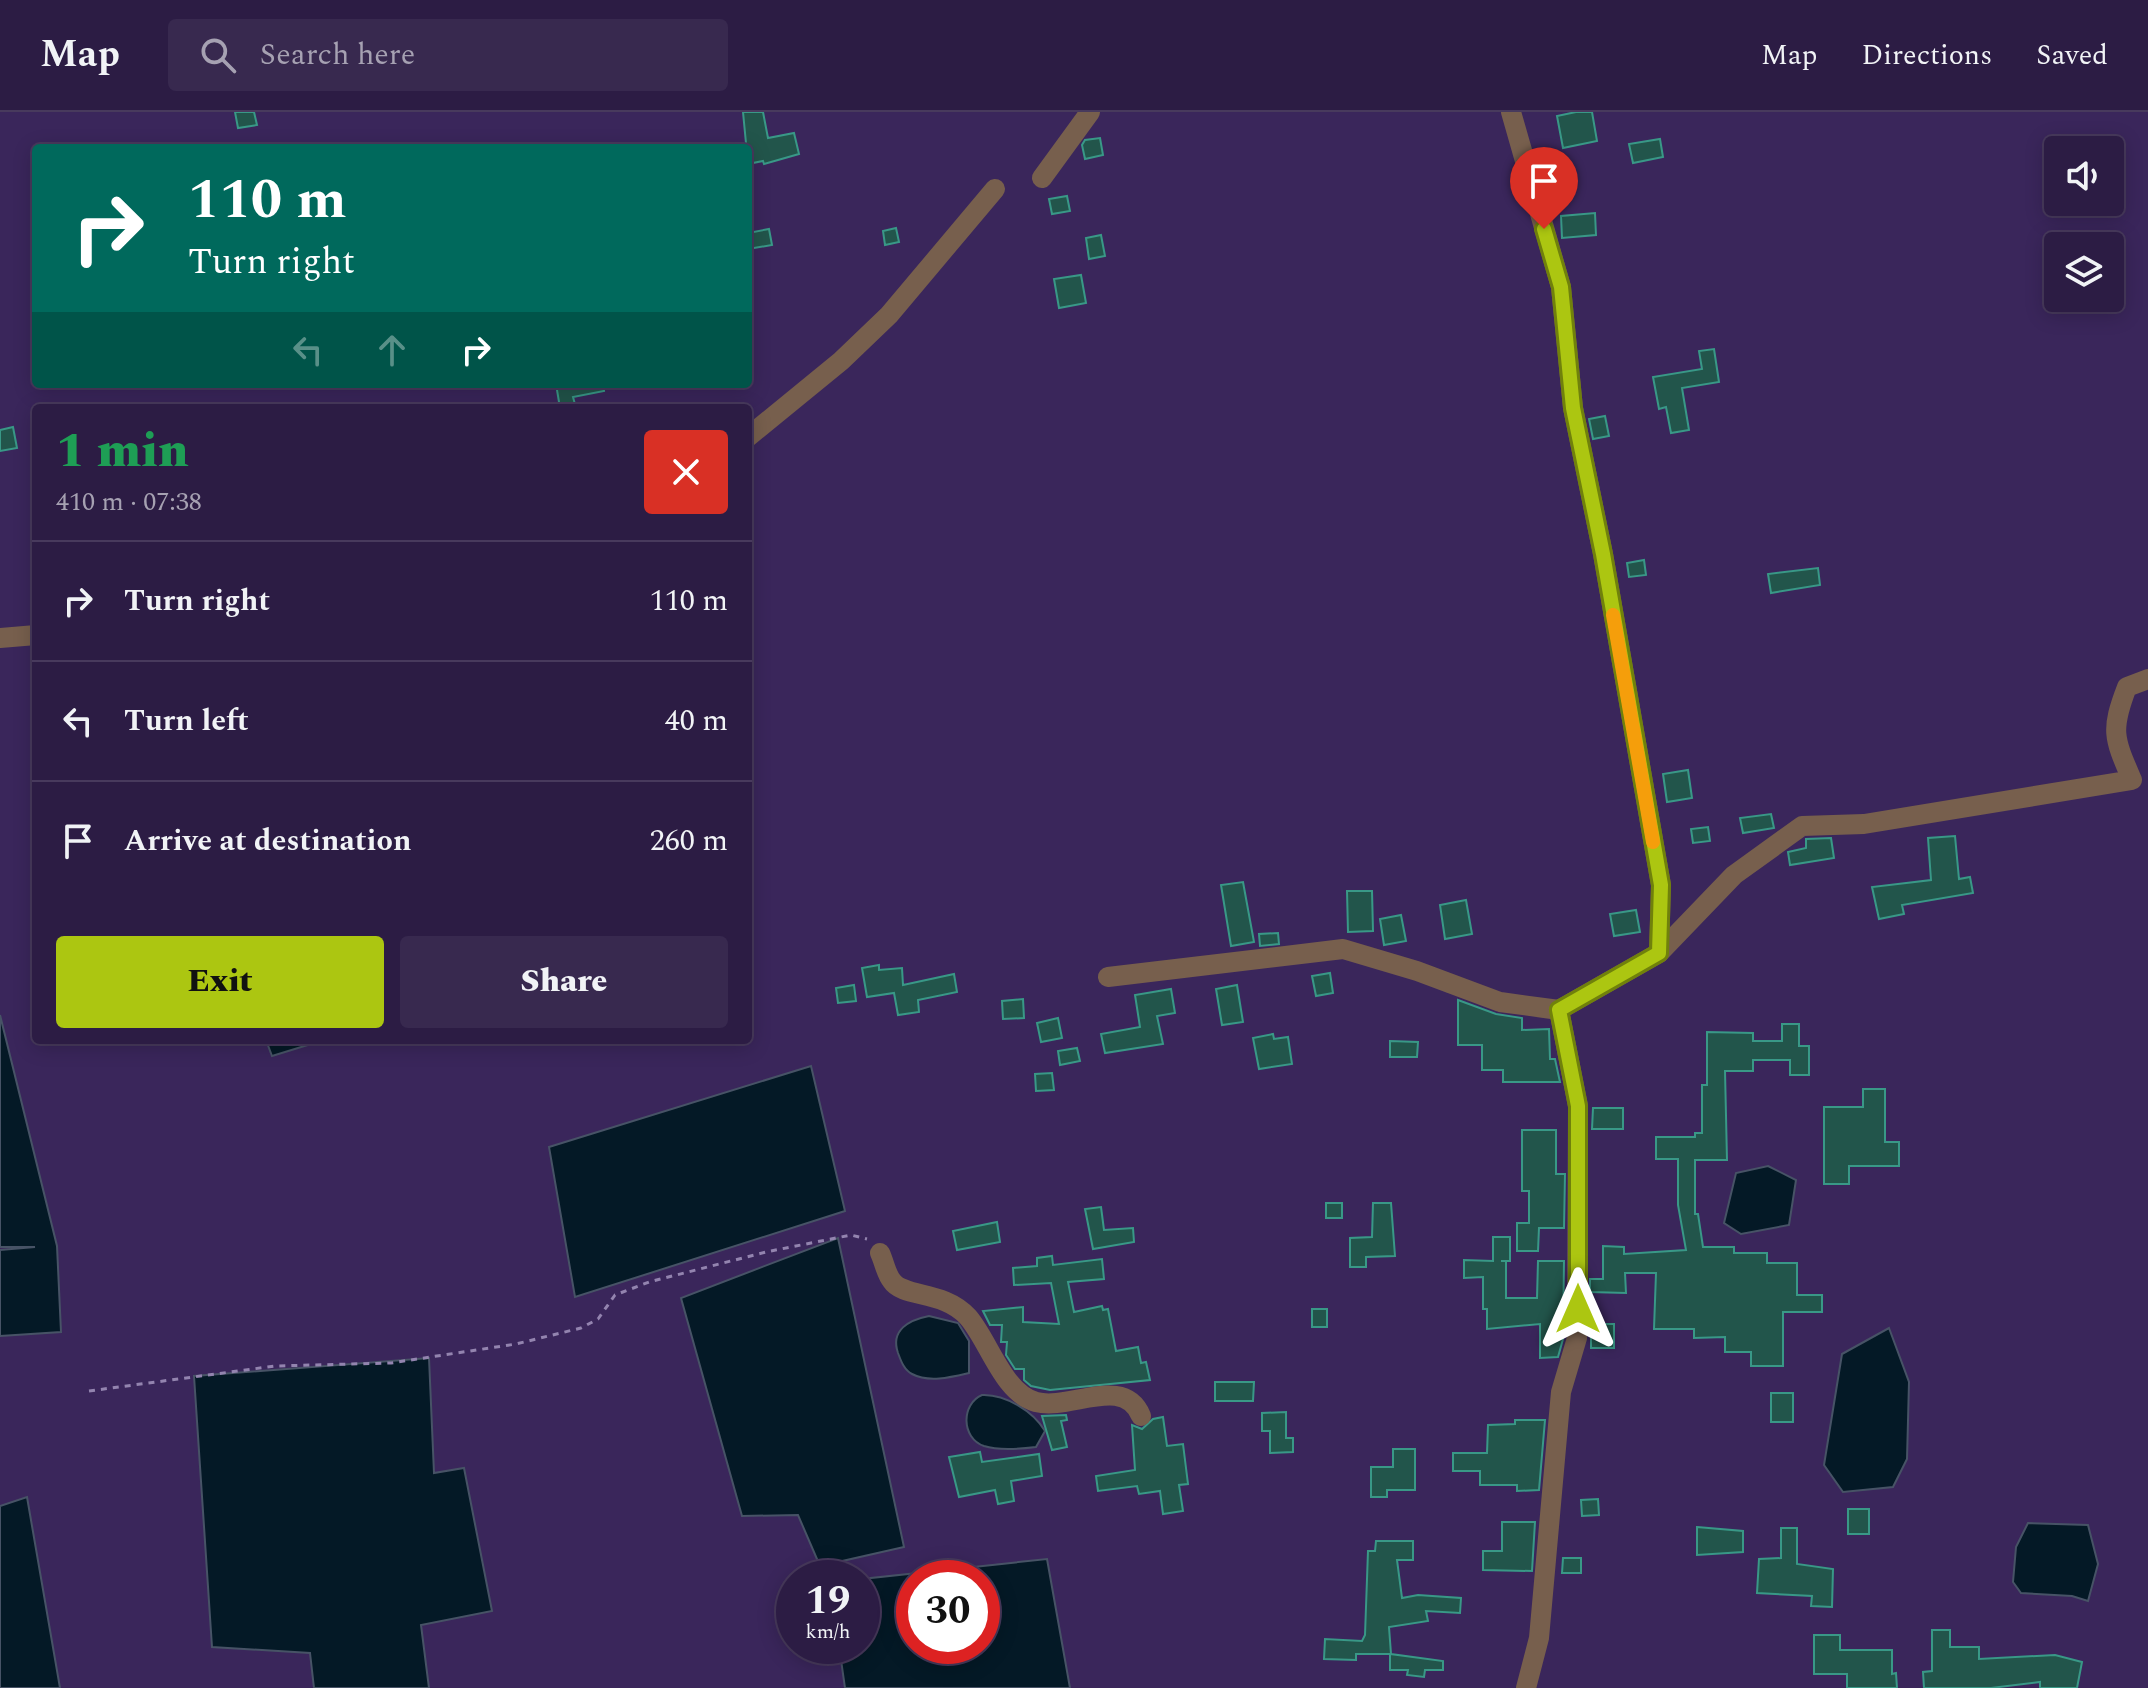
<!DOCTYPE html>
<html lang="en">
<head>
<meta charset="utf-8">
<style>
  body { margin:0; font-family:Spectral,serif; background:#38294f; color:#f1f3f6; height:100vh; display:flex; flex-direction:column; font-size:30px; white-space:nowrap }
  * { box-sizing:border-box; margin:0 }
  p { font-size:26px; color:#a6a1b2 }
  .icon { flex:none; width:44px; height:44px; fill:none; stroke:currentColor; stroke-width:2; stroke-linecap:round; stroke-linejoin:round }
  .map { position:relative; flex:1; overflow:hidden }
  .panel { position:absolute; left:32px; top:292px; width:720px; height:640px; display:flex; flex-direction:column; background:#2c1c44; border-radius:8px; box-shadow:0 4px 20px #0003,0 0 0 2px #483a5d }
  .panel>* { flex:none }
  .banner { position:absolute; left:32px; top:32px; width:720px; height:244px; border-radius:8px; box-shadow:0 4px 20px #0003,0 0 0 2px #483a5d; background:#00695c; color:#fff; overflow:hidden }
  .buttons { position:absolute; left:2044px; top:24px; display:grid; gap:16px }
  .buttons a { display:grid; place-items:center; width:80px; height:80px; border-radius:8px; background:#2c1c44; box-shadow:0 4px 20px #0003,0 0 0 2px #483a5d; font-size:40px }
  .speed { position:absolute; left:776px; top:1448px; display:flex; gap:16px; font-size:40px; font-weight:700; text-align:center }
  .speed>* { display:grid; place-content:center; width:104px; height:104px; border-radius:50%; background:#2c1c44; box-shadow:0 4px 20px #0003,0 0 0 2px #483a5d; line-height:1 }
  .speed small { font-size:20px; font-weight:400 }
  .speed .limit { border:12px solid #d22; background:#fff; color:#111 }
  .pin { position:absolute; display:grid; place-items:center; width:68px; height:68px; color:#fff; margin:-82px -34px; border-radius:50% 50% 50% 0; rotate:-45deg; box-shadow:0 0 8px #0007 }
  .pin .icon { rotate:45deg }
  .me { position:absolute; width:88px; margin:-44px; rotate:0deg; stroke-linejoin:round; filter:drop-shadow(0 0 6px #0008) }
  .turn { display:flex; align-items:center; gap:28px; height:168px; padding:0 24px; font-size:36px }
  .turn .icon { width:104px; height:104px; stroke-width:2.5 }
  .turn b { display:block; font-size:56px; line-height:68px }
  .lanes { display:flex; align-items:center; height:76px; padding:0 24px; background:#0003; justify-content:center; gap:40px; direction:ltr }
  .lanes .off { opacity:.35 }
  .round { display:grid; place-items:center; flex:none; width:84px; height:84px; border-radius:8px; background:#38294f }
  .summary { display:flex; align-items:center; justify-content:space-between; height:136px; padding:0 24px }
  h1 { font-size:48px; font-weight:800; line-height:60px; color:#1e9e55 }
  .primary-button { display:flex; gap:16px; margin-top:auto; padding:16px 24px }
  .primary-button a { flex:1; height:92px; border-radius:8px; background:#acc611; color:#111; font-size:32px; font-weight:800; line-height:92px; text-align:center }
  .primary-button a+a { background:#38294f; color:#f1f3f6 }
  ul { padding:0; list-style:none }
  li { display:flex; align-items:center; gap:24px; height:120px; padding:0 24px; border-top:2px solid #483a5d }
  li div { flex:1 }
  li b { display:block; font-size:30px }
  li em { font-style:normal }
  header { display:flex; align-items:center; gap:48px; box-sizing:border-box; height:112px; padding:0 40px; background:#2c1c44; border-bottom:2px solid #483a5d }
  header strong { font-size:38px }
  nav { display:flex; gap:44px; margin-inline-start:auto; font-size:28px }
  .search { width:560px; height:72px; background:#38294f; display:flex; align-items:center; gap:20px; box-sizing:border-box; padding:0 28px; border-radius:8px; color:#a6a1b2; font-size:30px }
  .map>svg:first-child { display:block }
  .water { fill:#041926; stroke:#475366; stroke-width:2; fill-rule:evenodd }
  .building { fill:#22554b; stroke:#399887; stroke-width:2 }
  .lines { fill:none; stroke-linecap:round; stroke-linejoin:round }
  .path { stroke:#9384af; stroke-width:3; stroke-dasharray:6 6; stroke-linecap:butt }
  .minor { stroke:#775f4d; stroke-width:20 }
  .route-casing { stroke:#70810b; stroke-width:20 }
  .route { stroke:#acc611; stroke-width:14 }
  .slow { stroke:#f59e0b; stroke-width:14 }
</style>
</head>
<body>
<header>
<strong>Map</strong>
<div class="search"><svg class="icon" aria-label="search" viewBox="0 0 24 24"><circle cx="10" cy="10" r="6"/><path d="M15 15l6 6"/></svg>Search here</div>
<nav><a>Map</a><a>Directions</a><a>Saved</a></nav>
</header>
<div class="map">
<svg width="2148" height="1576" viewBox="0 0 2148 1576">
  <rect width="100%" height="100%" fill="#3a265b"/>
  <g class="water">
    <polygon points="0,903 57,1134 61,1220 0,1224 0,1138 35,1135 0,1135"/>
    <polygon points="266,928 324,928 272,944"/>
    <polygon points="811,954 845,1099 575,1185 549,1035"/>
    <polygon points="1768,1054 1796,1068 1789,1113 1741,1122 1724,1111 1736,1061"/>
    <polygon points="838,1126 904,1435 820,1454 798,1403 742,1404 681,1186"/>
    <path d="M929 1204 958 1211 969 1229V1261C952 1265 929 1271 912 1262 904 1258 901 1249 898 1241 890 1218 909 1208 929 1204Z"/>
    <polygon points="1889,1216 1909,1270 1907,1347 1893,1375 1843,1380 1824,1353 1842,1242"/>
    <polygon points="429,1246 434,1361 464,1356 492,1499 421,1513 429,1576 314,1576 310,1541 212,1535 194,1264"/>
    <path d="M982 1283C1005 1282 1033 1299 1045 1319L1036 1335C1020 1337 1000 1339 984 1334 961 1326 961 1292 982 1283Z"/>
    <polygon points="27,1385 60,1576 0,1576 0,1394"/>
    <polygon points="2028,1411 2088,1413 2098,1452 2088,1489 2072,1484 2021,1481 2013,1470 2016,1435"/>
    <path d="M1047 1447 1070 1576H845L839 1534H862V1467ZM914 1466H982V1534H914Z"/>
  </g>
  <g class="building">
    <polygon points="235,0 254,0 257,13 238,16"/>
    <polygon points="743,0 763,0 768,26 794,21 799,42 764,52 763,49 748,52"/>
    <polygon points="1576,0 1592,0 1597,29 1563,36 1557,4"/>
    <polygon points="1100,26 1103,43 1085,47 1082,33 1085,28"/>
    <polygon points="1660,27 1663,45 1633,51 1629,32"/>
    <polygon points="1067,84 1070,99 1052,102 1049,87"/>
    <polygon points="1595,101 1596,123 1562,126 1561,104"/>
    <polygon points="896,116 899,130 885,133 883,119"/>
    <polygon points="769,117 772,133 748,137 748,121"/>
    <polygon points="1101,123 1105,144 1089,147 1086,126"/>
    <polygon points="1081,163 1086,191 1059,196 1054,167"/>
    <polygon points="1714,237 1719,270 1682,276 1689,318 1671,321 1666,295 1659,297 1653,265 1702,257 1699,239"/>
    <polygon points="556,272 603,272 604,279 573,285 576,296 560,296"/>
    <polygon points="1605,304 1609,324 1593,327 1589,307"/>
    <polygon points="13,315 17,336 0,339 0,318"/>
    <polygon points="1644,448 1646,463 1629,465 1627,451"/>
    <polygon points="1818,456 1820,473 1771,481 1768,462"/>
    <polygon points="1688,658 1692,686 1667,690 1663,662"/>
    <polygon points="1771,702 1774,716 1743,721 1740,706"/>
    <polygon points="1708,715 1710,729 1693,731 1691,717"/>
    <polygon points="1955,724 1959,767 1970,765 1973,781 1902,793 1904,802 1879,807 1872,775 1931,768 1928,726"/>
    <polygon points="1831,726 1834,746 1790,753 1788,740 1806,736 1806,727"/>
    <polygon points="1243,770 1254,830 1231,834 1221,773"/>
    <polygon points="1347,779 1372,779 1373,819 1348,820"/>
    <polygon points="1466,788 1472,822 1445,827 1440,793"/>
    <polygon points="1636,798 1640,820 1614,824 1610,802"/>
    <polygon points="1401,803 1406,829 1384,833 1380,807"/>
    <polygon points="1278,821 1279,832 1260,834 1259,822"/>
    <polygon points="879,853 879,858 902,856 903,873 954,862 957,880 918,888 919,900 898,903 894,881 867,885 862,856"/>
    <polygon points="1330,861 1333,881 1316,884 1312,864"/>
    <polygon points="854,873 856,889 838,891 836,876"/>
    <polygon points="1237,873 1243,910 1222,913 1216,877"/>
    <polygon points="1171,877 1175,901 1157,904 1163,932 1105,941 1101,922 1140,915 1135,883"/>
    <polygon points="1023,887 1024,906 1003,907 1002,889"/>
    <polygon points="1458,888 1496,902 1522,906 1522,918 1549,917 1550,947 1555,947 1560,970 1503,970 1503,958 1482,958 1482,933 1458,933"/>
    <polygon points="1058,906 1062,926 1041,930 1037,911"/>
    <polygon points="1782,912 1799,912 1799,934 1809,934 1809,963 1790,963 1790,948 1753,948 1753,959 1725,959 1727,1048 1695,1048 1695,1102 1698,1102 1703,1135 1734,1135 1734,1141 1767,1141 1767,1151 1797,1151 1797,1183 1822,1183 1822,1200 1783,1200 1783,1254 1751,1254 1751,1240 1725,1240 1725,1225 1694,1226 1694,1217 1654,1217 1656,1161 1625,1161 1626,1181 1590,1180 1590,1167 1603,1167 1603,1134 1624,1135 1624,1142 1686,1138 1678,1093 1678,1047 1656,1047 1656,1025 1695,1025 1695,1021 1702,1021 1702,973 1707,973 1707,920 1753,921 1753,929 1782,929"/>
    <polygon points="1273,922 1274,927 1288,925 1292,952 1259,957 1253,926"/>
    <polygon points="1390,929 1418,930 1417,945 1390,945"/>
    <polygon points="1077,936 1080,949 1060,953 1058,939"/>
    <polygon points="1052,961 1054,978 1036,979 1035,962"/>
    <polygon points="1863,977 1885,977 1885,1030 1899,1030 1899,1054 1849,1054 1849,1072 1824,1072 1824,995 1863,995"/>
    <polygon points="1593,996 1623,996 1623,1017 1592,1017"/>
    <polygon points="1522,1018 1556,1018 1556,1062 1565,1062 1564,1116 1539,1116 1538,1139 1517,1139 1517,1111 1529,1111 1529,1079 1522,1079"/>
    <rect x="1326" y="1091" width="16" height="15"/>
    <polygon points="1373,1091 1391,1091 1395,1144 1366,1145 1366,1155 1350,1155 1350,1126 1372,1125"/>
    <polygon points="1101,1095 1104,1118 1133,1116 1134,1130 1093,1137 1085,1097"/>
    <polygon points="997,1110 1000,1130 957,1138 953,1119"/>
    <polygon points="1493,1125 1510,1125 1510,1149 1501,1149 1506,1149 1506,1186 1537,1186 1538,1149 1564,1149 1563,1227 1558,1245 1540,1246 1540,1212 1487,1217 1487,1197 1483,1197 1483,1165 1464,1166 1464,1148 1493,1149"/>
    <polygon points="1052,1144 1053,1153 1102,1147 1104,1167 1068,1170 1074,1200 1102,1194 1103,1198 1108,1197 1116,1239 1138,1235 1141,1251 1146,1250 1150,1268 1050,1278 1031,1274 1024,1268 1024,1257 1015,1257 1006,1243 1007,1230 1001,1230 1002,1213 990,1213 983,1199 1023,1195 1023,1210 1059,1212 1051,1171 1014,1173 1013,1156 1037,1154 1037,1146"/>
    <rect x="1312" y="1197" width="15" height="18"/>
    <rect x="1591" y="1212" width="23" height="24"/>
    <polygon points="1215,1270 1254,1270 1253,1289 1215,1289"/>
    <rect x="1771" y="1281" width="22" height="29"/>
    <polygon points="1286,1300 1286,1326 1293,1326 1293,1340 1270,1341 1270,1319 1262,1319 1262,1301"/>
    <polygon points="1066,1303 1067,1308 1061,1309 1067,1335 1052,1338 1042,1304"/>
    <polygon points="1163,1305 1167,1334 1183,1332 1188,1372 1179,1373 1183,1399 1163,1402 1160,1379 1139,1382 1137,1374 1098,1379 1096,1364 1135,1358 1132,1313 1142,1317 1153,1307"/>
    <polygon points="1515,1308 1545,1308 1539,1378 1517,1379 1517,1373 1480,1373 1480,1359 1453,1359 1453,1341 1487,1341 1488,1313 1515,1312"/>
    <polygon points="1393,1337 1415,1337 1415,1378 1387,1378 1387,1385 1371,1385 1371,1355 1393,1355"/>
    <polygon points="980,1340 982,1350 1039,1342 1042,1364 1011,1369 1014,1389 998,1392 995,1378 959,1385 949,1345"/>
    <polygon points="1598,1387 1599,1403 1582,1404 1581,1388"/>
    <rect x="1848" y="1397" width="21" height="25"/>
    <polygon points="1502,1410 1535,1410 1532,1459 1483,1458 1483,1439 1502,1439"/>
    <polygon points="1697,1415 1743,1419 1743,1440 1697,1443"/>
    <polygon points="1781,1416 1797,1416 1797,1452 1833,1457 1832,1495 1811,1494 1812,1484 1757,1481 1759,1447 1781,1446"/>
    <polygon points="1376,1429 1413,1429 1413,1448 1397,1448 1402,1486 1418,1483 1461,1486 1460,1501 1426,1499 1428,1509 1389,1515 1391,1542 1443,1549 1443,1558 1425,1558 1424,1565 1407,1563 1408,1558 1390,1558 1390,1542 1356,1542 1356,1548 1324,1547 1325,1527 1362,1529 1365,1523 1368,1439 1375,1439"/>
    <polygon points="1563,1446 1581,1446 1581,1461 1562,1461"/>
    <polygon points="1932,1518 1950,1518 1950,1535 1979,1535 1979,1547 2055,1543 2082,1550 2077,1576 2040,1576 2040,1570 1991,1576 1924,1576 1923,1560 1932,1559"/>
    <polygon points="1814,1523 1840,1523 1840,1538 1892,1538 1892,1562 1896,1561 1897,1576 1847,1576 1847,1562 1814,1562"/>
  </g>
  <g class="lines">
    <polyline class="path" points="89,1279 275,1254 391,1251 516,1232 581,1216 598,1207 615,1183 649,1170 766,1140 851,1123 867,1127"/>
    <g class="minor">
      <polyline points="1511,0 1561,175 1573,296 1603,442 1661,773 1659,841"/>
      <polyline points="1042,66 1090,0"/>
      <polyline points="748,325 841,249 889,203 995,77"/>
      <polyline points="0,526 36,523"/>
      <polyline points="1108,865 1343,837 1417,859 1500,890 1559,898"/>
      <path d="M880 1141C884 1149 886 1162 892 1169 903 1186 944 1178 968 1205 989 1229 1003 1281 1036 1290 1070 1299 1124 1262 1141 1304"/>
      <path d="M1526 1576 1539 1526 1561 1280 1577 1226 1578 994 1559 898 1659 841 1734 763 1802 714 1864 712 2132 668C2114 626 2110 619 2127 575L2148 567"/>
    </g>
  </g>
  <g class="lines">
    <defs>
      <polyline id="route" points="1544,117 1561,175 1573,296 1603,442 1661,773 1659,841 1559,898 1578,994 1578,1197"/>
    </defs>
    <use href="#route" class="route-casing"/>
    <use href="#route" class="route"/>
    <polyline class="slow" points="1613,503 1653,730"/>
  </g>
</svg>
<div class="buttons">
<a><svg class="icon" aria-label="sound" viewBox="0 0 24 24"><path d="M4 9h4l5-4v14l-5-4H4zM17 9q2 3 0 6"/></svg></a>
<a><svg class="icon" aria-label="layers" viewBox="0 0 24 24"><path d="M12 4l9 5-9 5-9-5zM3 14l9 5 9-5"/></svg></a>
</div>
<div class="speed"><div>19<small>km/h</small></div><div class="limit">30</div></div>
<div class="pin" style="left:1544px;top:117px;background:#d93025"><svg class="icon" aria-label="arrive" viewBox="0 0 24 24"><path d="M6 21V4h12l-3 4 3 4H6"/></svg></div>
<svg class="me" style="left:1578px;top:1197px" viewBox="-20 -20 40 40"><path d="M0-17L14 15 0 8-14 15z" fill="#acc611" stroke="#fff" stroke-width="4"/></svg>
<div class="banner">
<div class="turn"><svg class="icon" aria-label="right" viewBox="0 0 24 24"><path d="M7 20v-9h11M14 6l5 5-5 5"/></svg><div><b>110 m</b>Turn right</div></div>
<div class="lanes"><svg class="icon off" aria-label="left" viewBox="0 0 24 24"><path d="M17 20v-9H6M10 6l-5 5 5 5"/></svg><svg class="icon off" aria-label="ahead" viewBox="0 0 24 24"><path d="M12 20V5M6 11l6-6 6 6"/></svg><svg class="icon" aria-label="right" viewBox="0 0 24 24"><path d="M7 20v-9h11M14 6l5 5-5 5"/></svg></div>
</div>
<section class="panel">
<div class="summary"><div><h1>1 min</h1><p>410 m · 07:38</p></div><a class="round" style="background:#d93025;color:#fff"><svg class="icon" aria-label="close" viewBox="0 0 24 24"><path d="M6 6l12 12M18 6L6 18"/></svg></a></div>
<ul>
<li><svg class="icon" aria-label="right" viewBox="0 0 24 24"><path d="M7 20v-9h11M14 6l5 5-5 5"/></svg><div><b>Turn right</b></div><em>110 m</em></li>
<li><svg class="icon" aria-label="left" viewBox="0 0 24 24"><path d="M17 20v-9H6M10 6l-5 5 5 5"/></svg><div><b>Turn left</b></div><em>40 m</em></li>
<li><svg class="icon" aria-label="arrive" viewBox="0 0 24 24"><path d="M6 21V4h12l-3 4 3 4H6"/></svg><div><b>Arrive at destination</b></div><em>260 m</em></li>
</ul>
<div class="primary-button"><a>Exit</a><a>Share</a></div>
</section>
</div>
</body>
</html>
